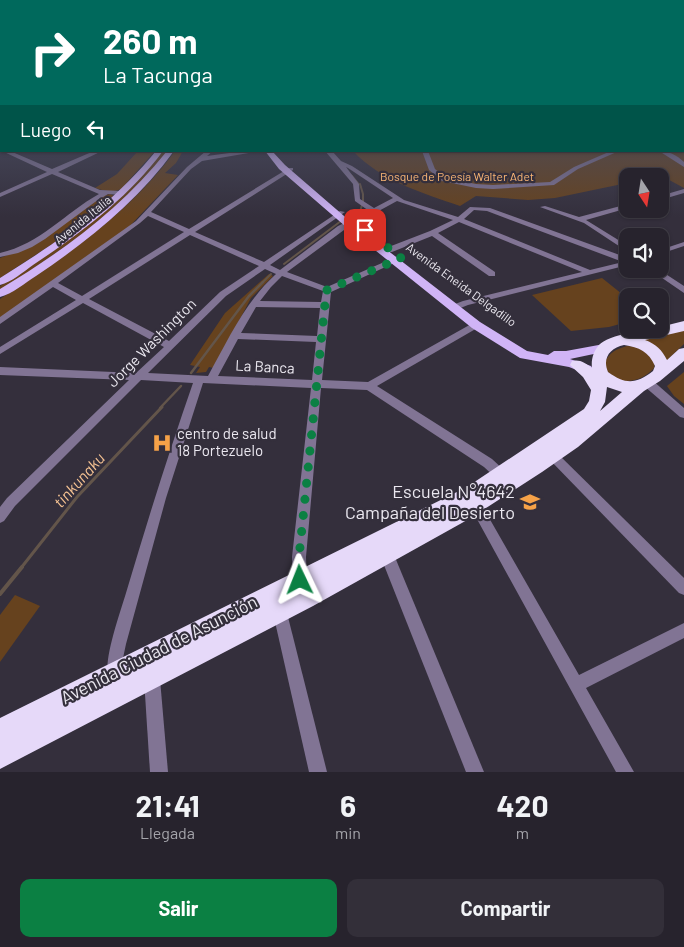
<!DOCTYPE html>
<html lang="es">
<head>
<meta charset="utf-8">
<style>
  body { margin:0; font-family:Barlow,sans-serif; background:#332f39; color:#f1f3f6; height:100vh; display:flex; flex-direction:column; font-size:19px; white-space:nowrap }
  * { box-sizing:border-box; margin:0 }
  p { font-size:16px; color:#a4a4aa }
  .icon { flex:none; width:28px; height:28px; fill:none; stroke:currentColor; stroke-width:2; stroke-linecap:round; stroke-linejoin:round }
  .map { position:relative; height:772px; overflow:hidden }
  .panel { display:flex; flex-direction:column; background:#27232d; flex:1 }
  .panel>* { flex:none }
  .guide { position:absolute; left:0px; top:0px; width:685px; height:152px; box-shadow:0 1px 4px #0004,0 0 0 1px #434049; background:#00695c; color:#fff; overflow:hidden }
  .needle { width:32px; rotate:168deg }
  .buttons { position:absolute; left:619px; top:168px; display:grid; gap:10px }
  .buttons a { display:grid; place-items:center; width:50px; height:50px; border-radius:10px; background:#27232d; box-shadow:0 1px 4px #0004,0 0 0 1px #434049; font-size:25px }
  .pin { position:absolute; display:grid; place-items:center; width:42px; height:42px; color:#fff; margin:-21px; border-radius:10px; box-shadow:0 2px 8px #0006 }
  .me { position:absolute; width:55px; margin:-28px; rotate:358deg; stroke-linejoin:round; filter:drop-shadow(0 0 4px #0008) }
  .turn { display:flex; align-items:center; gap:18px; height:105px; padding:0 20px; font-size:22px }
  .turn .icon { width:65px; height:65px; stroke-width:2.5 }
  .turn b { display:block; font-size:35px; line-height:42px }
  .then { display:flex; align-items:center; height:48px; padding:0 20px; background:#0003; gap:10px; font-size:19px }
  .eta { display:flex; justify-content:space-evenly; align-items:center; height:85px; text-align:center }
  .eta b { font-size:30px; font-weight:700; line-height:35px }
  .primary-button { display:flex; gap:10px; margin-top:auto; padding:10px 20px }
  .primary-button a { flex:1; height:58px; border-radius:10px; background:#0b8043; color:#fff; font-size:20px; font-weight:700; line-height:58px; text-align:center }
  .primary-button a+a { background:#332f39; color:#f1f3f6 }
  .map>svg:first-child { display:block }
  .green { fill:#66421e }
  .lines { fill:none; stroke-linecap:round; stroke-linejoin:round }
  .stream-far4 { stroke:#63554a; stroke-width:1 }
  .stream-far3 { stroke:#63554a; stroke-width:2 }
  .stream-far2 { stroke:#63554a; stroke-width:2.5 }
  .stream-far1 { stroke:#63554a; stroke-width:3 }
  .stream { stroke:#63554a; stroke-width:4 }
  .street { fill:#817494; fill-rule:evenodd }
  .primary { fill:#d0b4f6; fill-rule:evenodd }
  .highway { fill:#e6d9f9; fill-rule:evenodd }
  .route { stroke:#0b8043; stroke-width:9; stroke-dasharray:0 16.2 }
  .labels { text-anchor:middle; stroke-width:4.5; stroke-linejoin:round; paint-order:stroke }
  .far-park-label { font-size:12px; fill:#fab675; stroke:#342f3c }
  .far-street-label { font-size:12px; fill:#ebe8f0; stroke:#342f3c }
  .street-label { font-size:15px; fill:#ebe8f0; stroke:#342f3c }
  .poi-label { font-size:15px; fill:#ebe8f0; stroke:#342f3c; text-anchor:start }
  .water-label { font-size:16px; font-style:italic; fill:#f6c393; stroke:#342f3c }
  .near-poi-label { font-size:18px; fill:#ebe8f0; stroke:#342f3c; text-anchor:end }
  .near-street-label { font-size:18px; fill:#ebe8f0; stroke:#342f3c }
</style>
</head>
<body>
<div class="map">
<svg width="684" height="772" viewBox="0 0 684 772">
  <rect width="100%" height="100%" fill="#342f3c"/>
  <g class="green">
    <path d="M684 109V188L660 175 628 176 627 183 555 198 528 200 476 196 460 206C423 193 381 181 353 151H684Z"/>
    <path d="M138 151H155L121 189C111 193 105 191 95 188L117 174Z"/>
    <polygon points="162,151 168,151 133,192 80,236 0,292 0,286 57,248"/>
    <path d="M175 151H183L176 163 165 173 178 175 126 230 0 318V299C64 257 130 213 175 151Z"/>
    <polygon points="109,194 113,195 112,197 63,237 0,278 0,258 36,244 101,197"/>
    <polygon points="269,274 273,276 251,298 214,368 209,367 206,372 196,373 200,367 190,365 225,313"/>
    <polygon points="602,278 627,298 627,322 609,327 571,331 532,295"/>
    <polygon points="684,330 684,344 665,362 639,339"/>
    <path d="M627 346 641 347 655 361 654 368C641 384 610 388 604 363 610 352 616 349 627 346Z"/>
    <polygon points="684,372 684,404 674,396 667,386"/>
    <polygon points="15,595 40,606 0,662 0,615"/>
  </g>
  <g class="lines">
    <polyline class="stream-far4" points="352,175 361,186"/>
    <g class="stream-far3">
      <polyline points="360,184 363,194 363,203"/>
      <polyline points="359,215 362,205"/>
      <polyline points="284,264 341,221"/>
      <polyline points="262,283 271,274"/>
    </g>
    <g class="stream-far2">
      <polyline points="191,373 249,296 263,282"/>
      <polyline points="160,408 181,386"/>
    </g>
    <polyline class="stream-far1" points="21,568 77,497 162,407"/>
    <polyline class="stream" points="0,594 22,567"/>
    <g class="street">
      <polygon points="0,110 1,111 1,113 0,114"/>
      <rect x="0" y="142" width="1" height="4"/>
      <path d="M2 151H10L52 169 94 151H102L58 172 100 190 121 191 124 193 121 195 108 194 95 202 45 239 32 247 18 253 0 257V253C40 244 65 213 99 194L52 174 0 197V193L47 172Z"/>
      <path d="M206 151H213L207 156 244 151H261L202 161 191 169 151 212 189 229 289 168H293V170L195 232 264 262 340 211 345 212 270 265 280 270 338 226 369 211 355 201 353 184 325 151H332L341 161 352 166 404 200 458 217 470 207 490 208 628 258V265L468 305 453 311 450 310 449 308 450 306 463 301 582 272 459 222 438 233 495 272V276H489L432 236 392 252H386V248L430 231 453 220 397 201 344 230 287 272 327 287 398 256H401L405 258 331 292 322 380 368 382 473 323H479L480 325 479 327 377 386 492 459 505 471 507 475 505 479 501 480 497 479 484 467 367 390 321 388 306 557 307 580 305 585 300 587 295 585 293 580 292 557 311 388 203 383 166 498 126 644 119 677 114 680 109 677C102 663 121 610 126 593 147 522 169 452 193 383L141 380 15 506 4 521 0 523V507L7 498 129 380 0 375V367L136 373 164 347 83 303 0 354V347L76 300 53 287 0 324V317L136 221 187 167ZM346 167 348 168 393 198 374 208 360 199 359 184ZM474 210 487 211 623 262 590 270 464 219ZM148 216 184 232 82 296 58 283 140 223ZM190 235 259 266 220 292 169 341 89 299ZM265 269 276 274C245 302 228 340 208 376L148 373 226 296ZM282 276 323 291 321 302 260 301 271 287ZM256 307 320 308 317 336 241 333ZM238 339 316 342 312 380 218 376Z"/>
      <polygon points="422,151 428,151 435,169 446,178 476,184 493,185 550,182 574,167 611,151 619,151 578,169 554,185 493,189 476,188 442,181 429,170"/>
      <path d="M659 151C670 151 676 155 684 162V167Z"/>
      <polygon points="684,189 684,193 660,200 660,196"/>
      <polygon points="628,204 628,208 586,220 628,246 628,252 584,223 540,207 545,206 579,217"/>
      <polygon points="684,242 684,246 660,254 660,250"/>
      <polygon points="649,269 658,269 684,286 684,293"/>
      <polygon points="648,379 652,380 684,408 684,418 680,417 644,386 643,383 644,380"/>
      <polygon points="553,451 557,453 684,578 684,595 679,593 549,459 547,456 549,453"/>
      <polygon points="476,500 480,502 579,675 684,623 684,638 586,688 634,772 616,772 472,510 470,506 472,502"/>
      <polygon points="387,548 392,550 484,772 466,772 380,555 382,550"/>
      <polygon points="280,606 285,608 287,613 327,772 309,772 273,613 275,608"/>
      <polygon points="152,671 157,674 160,679 168,772 150,772 144,679 147,674"/>
    </g>
    <g class="primary">
      <path d="M156 151H163C128 198 81 233 33 265 23 272 12 282 0 285V278C58 242 113 204 156 151Z"/>
      <path d="M167 151H174C137 202 88 241 36 276 25 283 12 294 0 297V289C63 251 121 209 167 151Z"/>
      <polygon points="265,151 272,151 285,165 351,222 480,322 527,351 548,355 554,351 566,351 604,344 608,345 610,348 608,351 570,359 591,366 593,369 591,372 587,374 569,367 520,358 472,328 345,226 279,169"/>
    </g>
    <path class="highway" d="M684 321V331L645 340C656 344 662 350 667 360L679 349 684 348V361L660 381 644 391 578 447 542 472 469 519 313 606 0 769V718L467 487 584 409 589 401 591 390 583 377 570 365 572 361C580 359 585 363 592 368 591 360 593 352 599 345 608 335 646 329 660 329V327ZM624 345C639 347 649 352 655 366L653 371C636 384 626 385 608 372 602 358 610 348 624 345ZM607 387 622 392 600 411 605 402Z"/>
  </g>
  <linearGradient id="sky" x2="0" y2="1"><stop stop-color="#1d1a21"/><stop offset="0.5" stop-color="#4a4d61"/><stop offset="1" stop-color="#4a4d61" stop-opacity="0"/></linearGradient>
  <rect width="684" height="217" fill="url(#sky)"/>
  <g class="lines">
    <polyline class="route" points="300,580 299,557 326,294 327,290 401,258 365,230"/>
  </g>
  <defs>
    <symbol id="hospital-bare" viewBox="-9 -9 18 18"><path d="M-5-5h3v3.5h4V-5h3V5h-3V1.5h-4V5h-3Z" fill="#f6a248" stroke="#342f3c" stroke-width="2.5" paint-order="stroke"/></symbol>
    <symbol id="school-bare" viewBox="-9 -9 18 18"><path d="M0-5L7-2L0 1L-7-2ZM-4 1L0 2.5L4 1V4Q0 6-4 4Z" fill="#f6a248" stroke="#342f3c" stroke-width="2.5" paint-order="stroke"/></symbol>
  </defs>
  <g fill-rule="evenodd">
    <use href="#hospital-bare" x="148" y="429" width="28" height="28"/>
    <use href="#school-bare" x="516" y="488" width="28" height="28"/>
  </g>
  <g class="labels">
    <g class="far-park-label">
      <text x="457" y="181">Bosque de Poesía Walter Adet</text>
    </g>
    <g class="far-street-label">
      <text transform="translate(83 220) rotate(-39)" y="4">Avenida Italia</text>
      <text transform="translate(461 285) rotate(36)" y="4">Avenida Eneida Delgadillo</text>
    </g>
    <g class="street-label">
      <text transform="translate(152 343) rotate(-45)" y="5">Jorge Washington</text>
      <text transform="translate(265 367) rotate(3)" y="5">La Banca</text>
    </g>
    <g class="poi-label">
      <text x="177" y="439">centro de salud<tspan x="177" dy="17">18 Portezuelo</tspan></text>
    </g>
    <g class="water-label">
      <text transform="translate(79 480) rotate(-48)" y="6">tinkunaku</text>
    </g>
    <g class="near-poi-label">
      <text x="515" y="498">Escuela N°4642<tspan x="515" dy="21">Campaña del Desierto</tspan></text>
    </g>
    <g class="near-street-label">
      <text transform="translate(159 650) rotate(-27)" y="6">Avenida Ciudad de Asunción</text>
    </g>
  </g>
</svg>
<div class="buttons">
<a><svg class="needle" viewBox="-14 -14 28 28"><path d="M0-13l5 13h-10z" fill="#e53935"/><path d="M0 13l5-13h-10z" fill="#a4a4aa"/></svg></a>
<a><svg class="icon" aria-label="sound" viewBox="0 0 24 24"><path d="M4 9h4l5-4v14l-5-4H4zM17 9q2 3 0 6"/></svg></a>
<a><svg class="icon" aria-label="search" viewBox="0 0 24 24"><circle cx="10" cy="10" r="6"/><path d="M15 15l6 6"/></svg></a>
</div>
<div class="pin" style="left:365px;top:230px;background:#d93025"><svg class="icon" aria-label="arrive" viewBox="0 0 24 24"><path d="M6 21V4h12l-3 4 3 4H6"/></svg></div>
<svg class="me" style="left:300px;top:580px" viewBox="-20 -20 40 40"><path d="M0-17L14 15 0 8-14 15z" fill="#0b8043" stroke="#fff" stroke-width="4"/></svg>
<div class="guide">
<div class="turn"><svg class="icon" aria-label="right" viewBox="0 0 24 24"><path d="M7 20v-9h11M14 6l5 5-5 5"/></svg><div><b>260 m</b>La Tacunga</div></div>
<div class="then">Luego<svg class="icon" aria-label="left" viewBox="0 0 24 24"><path d="M17 20v-9H6M10 6l-5 5 5 5"/></svg></div>
</div>
</div>
<section class="panel">
<div class="eta">
<div><b>21:41</b><p>Llegada</p></div>
<div><b>6</b><p>min</p></div>
<div><b>420</b><p>m</p></div>
</div>
<div class="primary-button"><a>Salir</a><a>Compartir</a></div>
</section>
</body>
</html>
